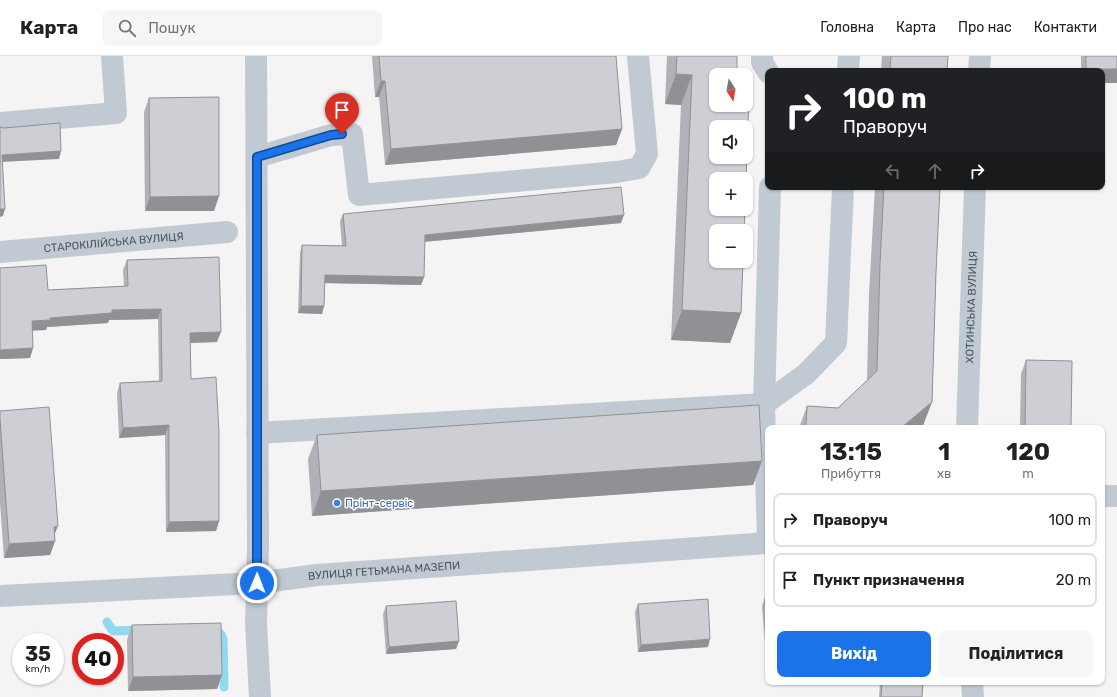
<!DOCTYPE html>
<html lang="uk">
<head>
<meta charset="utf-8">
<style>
  body { margin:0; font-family:Rubik,sans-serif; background:#f6f6f6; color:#222; height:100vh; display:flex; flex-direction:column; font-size:15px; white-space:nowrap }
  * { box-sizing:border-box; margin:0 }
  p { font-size:13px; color:#767676 }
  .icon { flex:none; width:22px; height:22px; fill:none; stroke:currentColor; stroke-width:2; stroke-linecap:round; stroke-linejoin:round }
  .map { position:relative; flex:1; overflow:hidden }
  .panel { position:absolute; left:765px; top:369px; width:340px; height:260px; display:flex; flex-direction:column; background:#fff; border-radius:8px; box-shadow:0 1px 3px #0004 }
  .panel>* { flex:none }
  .hud { position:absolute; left:765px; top:12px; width:340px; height:122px; border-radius:8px; box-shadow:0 1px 3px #0004; background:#202124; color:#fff; overflow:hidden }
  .needle { width:26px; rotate:169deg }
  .fabs { position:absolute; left:709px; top:12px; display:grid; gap:8px }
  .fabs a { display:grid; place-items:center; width:44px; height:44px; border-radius:8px; background:#fff; box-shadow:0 1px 3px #0004; font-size:20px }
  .speed { position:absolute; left:12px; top:577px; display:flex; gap:8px; font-size:20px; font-weight:700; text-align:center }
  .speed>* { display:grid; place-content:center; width:52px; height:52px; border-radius:50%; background:#fff; box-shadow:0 1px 3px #0004; line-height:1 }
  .speed small { font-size:10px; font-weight:400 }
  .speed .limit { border:6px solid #d22; background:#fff; color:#111 }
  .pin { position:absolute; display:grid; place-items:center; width:34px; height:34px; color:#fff; margin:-41px -17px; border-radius:50% 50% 50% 0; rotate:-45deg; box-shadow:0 0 4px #0007 }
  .pin .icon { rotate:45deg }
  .me { position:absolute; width:44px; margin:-22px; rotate:1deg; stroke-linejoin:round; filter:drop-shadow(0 0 3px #0008) }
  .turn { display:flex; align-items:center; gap:14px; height:84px; padding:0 12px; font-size:18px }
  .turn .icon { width:52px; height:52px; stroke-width:2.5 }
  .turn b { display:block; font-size:28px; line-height:34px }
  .lanes { display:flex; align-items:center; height:38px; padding:0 12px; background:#0003; justify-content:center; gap:20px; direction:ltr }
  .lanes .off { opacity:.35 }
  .eta { display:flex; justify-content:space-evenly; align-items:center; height:68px; text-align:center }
  .eta b { font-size:24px; font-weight:700; line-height:28px }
  .cta { display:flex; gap:8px; margin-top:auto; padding:8px 12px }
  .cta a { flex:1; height:46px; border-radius:8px; background:#1a73e8; color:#fff; font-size:16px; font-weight:700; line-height:46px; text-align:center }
  .cta a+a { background:#f6f6f6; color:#222 }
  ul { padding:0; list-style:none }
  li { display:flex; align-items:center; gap:12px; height:54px; margin:0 8px 6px; padding:0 4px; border:2px solid #e0e0e0; border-radius:8px }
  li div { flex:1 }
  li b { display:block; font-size:15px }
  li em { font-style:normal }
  header { display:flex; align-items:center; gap:24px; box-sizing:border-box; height:56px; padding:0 20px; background:#fff; border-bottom:1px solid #e0e0e0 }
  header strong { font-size:19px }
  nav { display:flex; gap:22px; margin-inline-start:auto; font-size:14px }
  .search { width:280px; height:36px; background:#f6f6f6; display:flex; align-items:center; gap:10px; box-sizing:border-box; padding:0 14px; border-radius:8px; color:#767676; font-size:15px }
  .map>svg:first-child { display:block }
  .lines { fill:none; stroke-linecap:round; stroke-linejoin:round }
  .stream { stroke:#90daee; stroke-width:9 }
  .minor { stroke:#c1cad2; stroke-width:22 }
  .wall { fill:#b0b2b7 }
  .shaded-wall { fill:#909195 }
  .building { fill:#cdcfd5; stroke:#909195; fill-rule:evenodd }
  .route-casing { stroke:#114b97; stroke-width:10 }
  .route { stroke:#1a73e8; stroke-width:7 }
  .shop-dot { fill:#3f7fe0; stroke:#fff; stroke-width:1.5 }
  .labels { text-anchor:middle; stroke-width:3; stroke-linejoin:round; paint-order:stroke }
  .street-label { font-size:11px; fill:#4a5661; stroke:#fff }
  .shop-label { font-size:11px; fill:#366cbe; stroke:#fff; text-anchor:start }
</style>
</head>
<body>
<header>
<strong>Карта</strong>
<div class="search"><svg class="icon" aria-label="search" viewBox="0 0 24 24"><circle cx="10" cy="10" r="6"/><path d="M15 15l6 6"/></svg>Пошук</div>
<nav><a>Головна</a><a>Карта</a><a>Про нас</a><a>Контакти</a></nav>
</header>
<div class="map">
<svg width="1117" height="641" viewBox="0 0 1117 641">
  <rect width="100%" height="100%" fill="#f5f3f3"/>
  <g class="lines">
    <g class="stream">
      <polyline points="107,566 113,575 141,574"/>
      <path d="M212 573C219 575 221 577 223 583L224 631"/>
    </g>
    <g class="minor">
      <polyline points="256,0 258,491 256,567 260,641"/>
      <polyline points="762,0 762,6 768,16"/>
      <polyline points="848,15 849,0"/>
      <polyline points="979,15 980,0"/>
      <polyline points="0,67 116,57 112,0"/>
      <polyline points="257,101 331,79 352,78 359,139 617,116 639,112 647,98 638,0"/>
      <path id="s1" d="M0 196 227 176"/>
      <path id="s2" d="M967 372 975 131"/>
      <polyline points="257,377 764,348 806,318 836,287 843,131"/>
      <polyline points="1102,440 1117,440"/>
      <polyline points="768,483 764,348 770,131"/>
      <path id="s3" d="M0 540 257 527 317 519 768 487"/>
      <polyline points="972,626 973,641"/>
    </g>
  </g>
  <g class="wall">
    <polygon points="372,0 616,0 622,73 616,89 385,109 379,41 375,41"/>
    <polygon points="667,0 737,0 737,17 741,257 730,287 671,284 681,49 665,48"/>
    <polygon points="882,0 948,0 947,15 881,15"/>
    <polygon points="1081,0 1117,0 1117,27 1102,27 1102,15 1081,15"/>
    <polygon points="149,42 219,140 214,155 145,155 144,56"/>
    <polygon points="875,131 940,131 936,216 932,346 922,372 799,372 807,350 838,352 867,325 869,238"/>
    <polygon points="343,158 621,167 424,186 424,221 421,229 325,227 324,250 322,258 298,257 300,197 302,189 342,190 340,165"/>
    <polygon points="127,204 217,286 190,287 191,323 219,465 216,475 166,476 165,379 119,382 117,337 120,327 159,325 158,263 109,264 108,267 47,271 46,274 32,274 33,292 30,302 0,303 48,234 124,230 123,214"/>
    <polygon points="1026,304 1071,372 1020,372 1021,318"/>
    <polygon points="0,355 55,478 55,485 50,499 4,502 0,447"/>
    <polygon points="317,379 762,405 753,429 312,460 308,403"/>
    <polygon points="765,542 768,586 765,586 762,550"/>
    <polygon points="638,548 708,591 638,596 635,556"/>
    <polygon points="386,550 459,585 456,593 386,598 383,558"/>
    <polygon points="132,569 222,619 217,633 128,635 127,584"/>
    <polygon points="880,626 923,626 922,641 879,641"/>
  </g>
  <g class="shaded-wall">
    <polygon points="1086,13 1117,13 1117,27 1102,27 1102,15 1085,15"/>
    <polygon points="676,18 692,19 681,49 665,48"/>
    <polygon points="381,25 385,25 379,41 375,41"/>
    <polygon points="622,73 616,89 385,109 391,93"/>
    <polygon points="61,95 59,103 0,106 2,99"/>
    <polygon points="219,140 214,155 145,155 150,141"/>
    <polygon points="0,153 5,153 3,160 0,161"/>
    <polygon points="624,159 621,167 422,186 425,179"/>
    <polygon points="325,219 424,221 421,229 322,227"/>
    <polygon points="301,250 324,250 322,258 298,257"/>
    <polygon points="161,253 158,263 109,264 108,267 47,271 46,274 28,275 32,265 50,262 112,254"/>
    <polygon points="682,254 741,257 730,287 671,284"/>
    <polygon points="221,276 217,286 186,287 190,277"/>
    <polygon points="33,292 30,302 0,303 0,294"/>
    <polygon points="932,346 922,372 901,372"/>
    <polygon points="169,369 165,379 119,382 123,372"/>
    <polygon points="762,405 753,429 312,460 321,435"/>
    <polygon points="219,465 216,475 166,476 169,466"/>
    <polygon points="58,470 52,485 55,485 50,499 4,502 9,488 54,471"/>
    <polygon points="767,578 768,578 768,586 765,586"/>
    <polygon points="710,583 708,591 638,596 641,589"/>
    <polygon points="459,585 456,593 386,598 389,591"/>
    <polygon points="222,619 217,633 128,635 133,621"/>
  </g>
  <g class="building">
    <polygon points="379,0 616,0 622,73 391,93 385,25 381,25"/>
    <path d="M677 0H737V17L750 18 746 123H716V153H745L744 175H716V205H743L741 257 682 254 692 19 676 18ZM716 19H746V49H716ZM716 71H746V101H716Z"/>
    <polygon points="891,0 948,0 947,15 890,15"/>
    <rect x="1086" y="0" width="31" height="13"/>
    <polygon points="219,41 219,140 150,141 149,42"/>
    <polygon points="60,67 61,95 2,99 5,153 0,153 0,71 4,72"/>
    <polygon points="621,131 624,159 425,179 424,221 325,219 324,250 301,250 302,189 346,190 343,158"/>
    <polygon points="884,131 940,131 936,216 932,346 901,372 806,372 807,350 838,352 877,315 880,208"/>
    <polygon points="219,201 221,276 190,277 191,323 216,321 219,377 219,465 169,466 169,369 123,372 120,327 162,325 161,253 112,254 112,257 50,262 50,264 32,265 33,292 0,294 0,212 46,209 48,234 128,230 127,204"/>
    <polygon points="1026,304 1072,305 1071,372 1025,372"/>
    <polygon points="759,349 762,405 321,435 317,379"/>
    <polygon points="49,351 58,470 54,471 55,485 9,488 0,363 0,355"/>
    <polygon points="765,542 768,542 768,578 767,578"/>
    <polygon points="708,543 710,583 641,589 638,548"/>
    <polygon points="456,545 459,585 389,591 386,550"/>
    <polygon points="221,567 222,619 133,621 132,569"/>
    <polygon points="882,626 923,626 922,641 881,641"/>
  </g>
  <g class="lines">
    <defs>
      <polyline id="route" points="257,527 257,101 331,79 342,78"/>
    </defs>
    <use href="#route" class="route-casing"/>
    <use href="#route" class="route"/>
  </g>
  <circle class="shop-dot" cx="337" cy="447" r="4"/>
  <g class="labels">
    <g class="street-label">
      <text dy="4" stroke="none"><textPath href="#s1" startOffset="114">СТАРОКІЛІЙСЬКА ВУЛИЦЯ</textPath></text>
      <text dy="4" stroke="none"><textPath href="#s2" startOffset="121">ХОТИНСЬКА ВУЛИЦЯ</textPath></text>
      <text dy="4" stroke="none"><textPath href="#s3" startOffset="385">ВУЛИЦЯ ГЕТЬМАНА МАЗЕПИ</textPath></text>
    </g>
    <g class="shop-label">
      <text x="345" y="451">Прінт-сервіс</text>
    </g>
  </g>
</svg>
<div class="fabs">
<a><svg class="needle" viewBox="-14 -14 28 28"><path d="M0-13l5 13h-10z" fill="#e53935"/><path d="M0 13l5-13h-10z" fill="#767676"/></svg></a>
<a><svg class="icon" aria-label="sound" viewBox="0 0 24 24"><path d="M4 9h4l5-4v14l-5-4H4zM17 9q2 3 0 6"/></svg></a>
<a>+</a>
<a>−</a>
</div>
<div class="speed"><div>35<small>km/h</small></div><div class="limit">40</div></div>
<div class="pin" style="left:342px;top:78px;background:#d93025"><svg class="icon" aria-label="arrive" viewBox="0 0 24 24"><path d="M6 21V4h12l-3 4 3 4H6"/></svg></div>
<svg class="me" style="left:257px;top:527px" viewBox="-20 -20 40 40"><circle r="17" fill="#1a73e8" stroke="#fff" stroke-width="3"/><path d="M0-11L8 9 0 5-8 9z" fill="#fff"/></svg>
<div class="hud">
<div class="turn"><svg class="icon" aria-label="right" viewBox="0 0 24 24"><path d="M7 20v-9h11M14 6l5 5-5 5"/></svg><div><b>100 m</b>Праворуч</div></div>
<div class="lanes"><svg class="icon off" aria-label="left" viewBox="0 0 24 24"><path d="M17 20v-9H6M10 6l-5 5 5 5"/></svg><svg class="icon off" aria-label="ahead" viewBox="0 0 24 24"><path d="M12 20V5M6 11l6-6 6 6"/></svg><svg class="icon" aria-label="right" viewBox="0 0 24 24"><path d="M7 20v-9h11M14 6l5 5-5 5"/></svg></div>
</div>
<section class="panel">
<div class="eta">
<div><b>13:15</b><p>Прибуття</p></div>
<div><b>1</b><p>хв</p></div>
<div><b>120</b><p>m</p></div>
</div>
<ul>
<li><svg class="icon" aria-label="right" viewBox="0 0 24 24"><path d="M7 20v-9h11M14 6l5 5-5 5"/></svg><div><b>Праворуч</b></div><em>100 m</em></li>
<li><svg class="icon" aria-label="arrive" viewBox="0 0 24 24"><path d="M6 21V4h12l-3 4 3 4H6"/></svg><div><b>Пункт призначення</b></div><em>20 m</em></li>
</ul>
<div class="cta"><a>Вихід</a><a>Поділитися</a></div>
</section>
</div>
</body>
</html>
